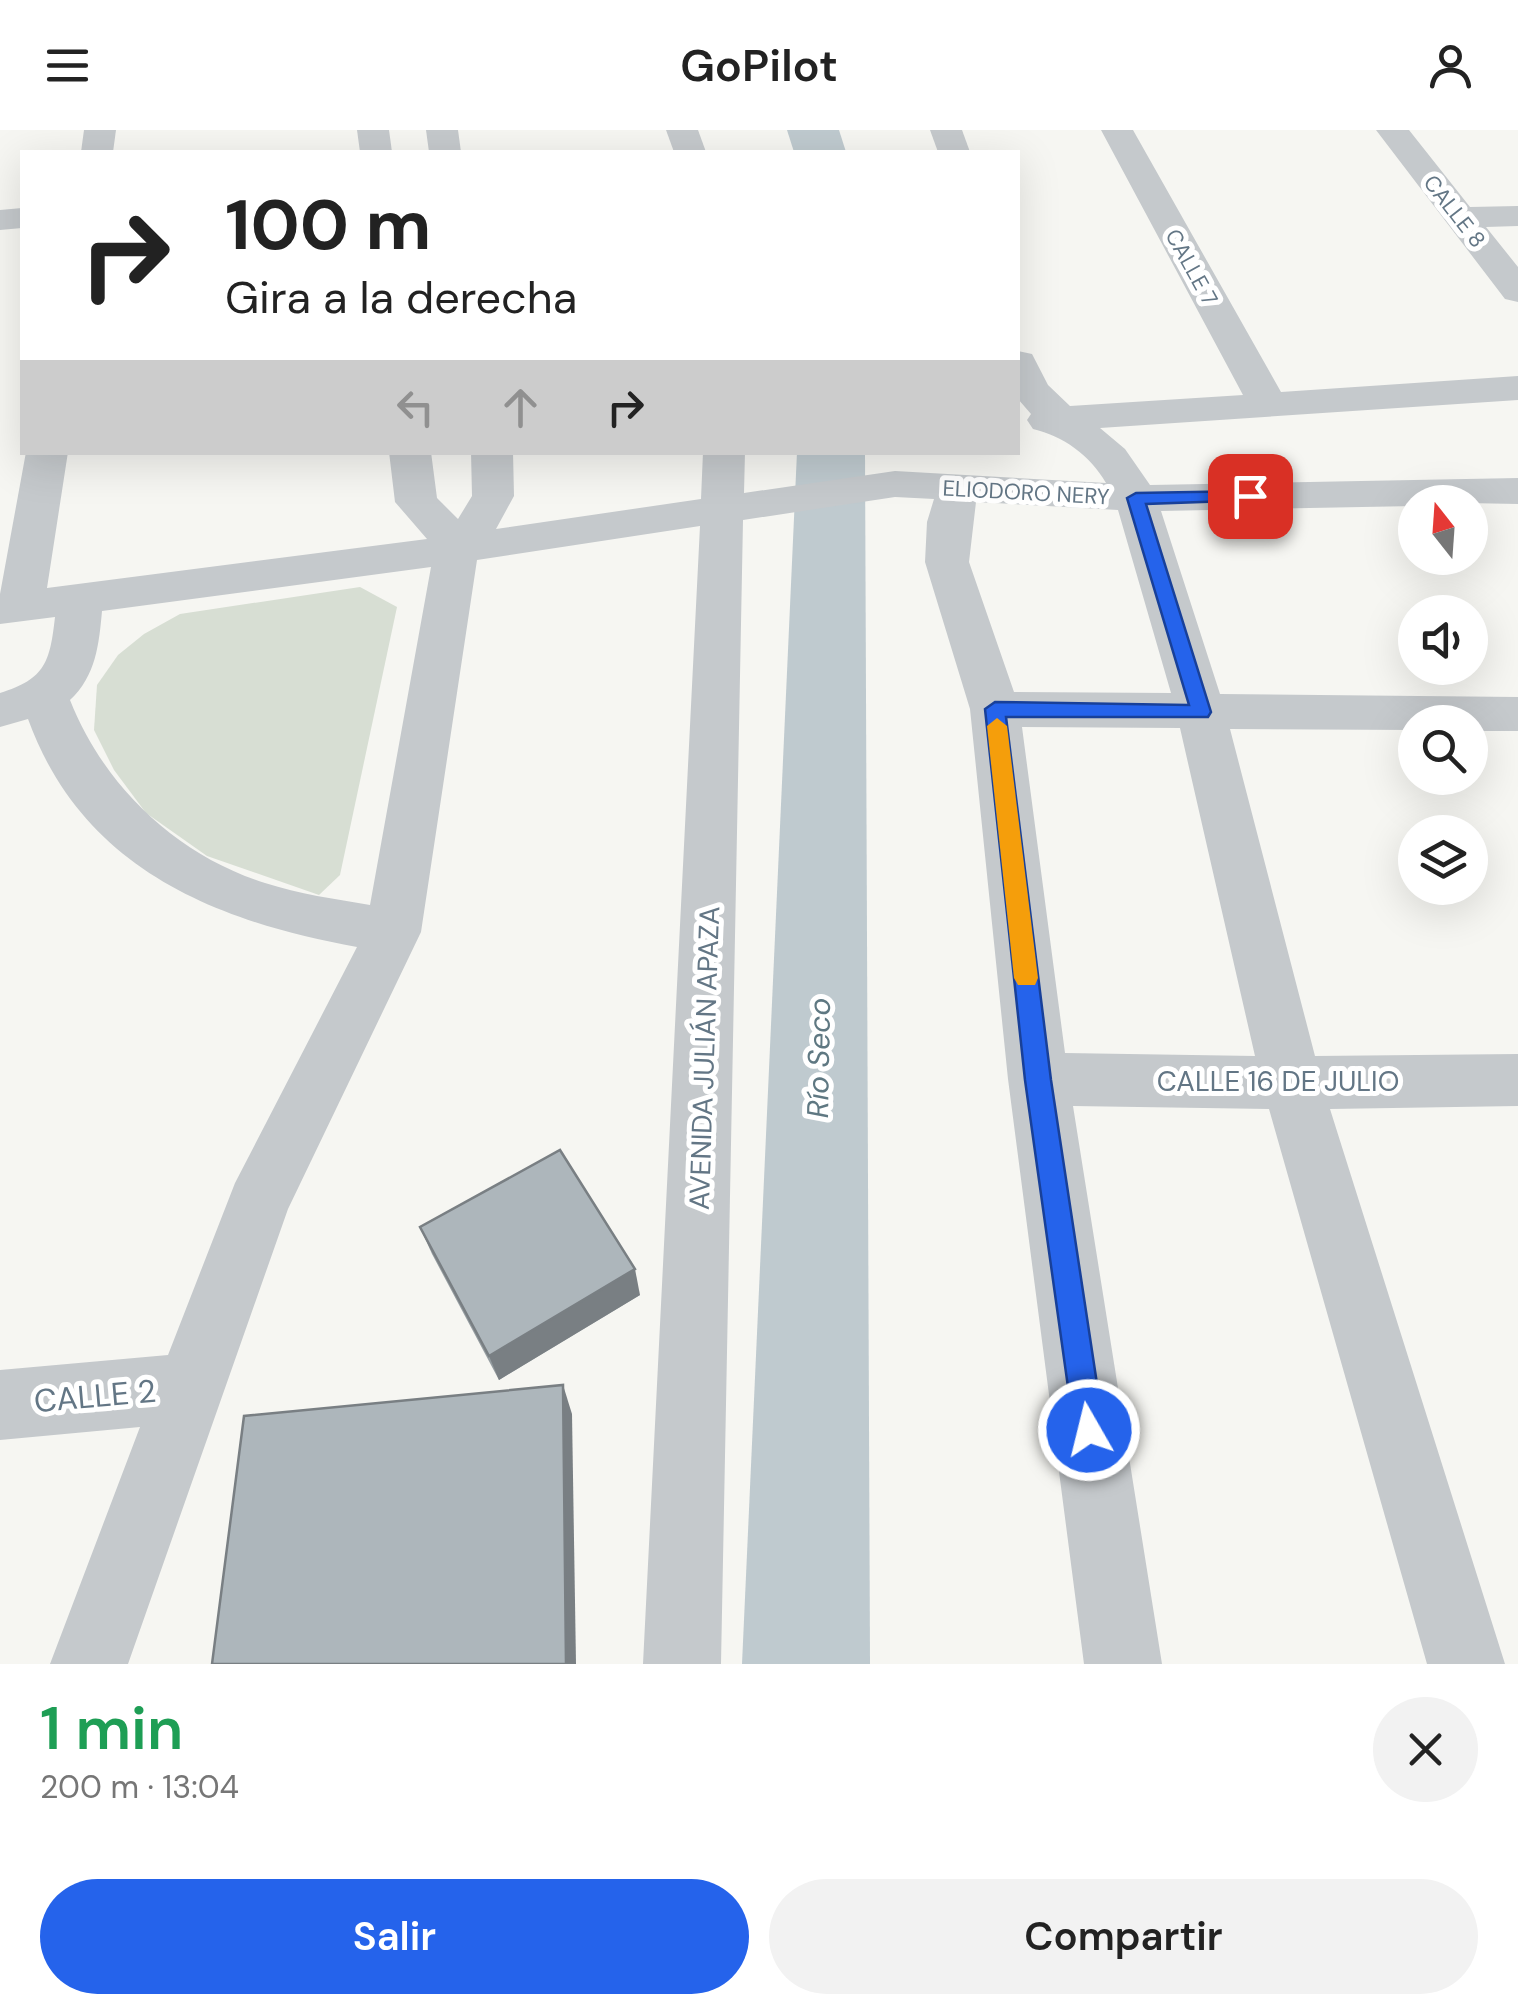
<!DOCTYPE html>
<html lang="es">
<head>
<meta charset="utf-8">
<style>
  body { margin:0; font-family:"DM Sans",sans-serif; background:#f2f2f2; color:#222; height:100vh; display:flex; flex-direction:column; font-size:38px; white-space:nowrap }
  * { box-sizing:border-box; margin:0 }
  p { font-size:32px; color:#767676 }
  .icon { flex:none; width:55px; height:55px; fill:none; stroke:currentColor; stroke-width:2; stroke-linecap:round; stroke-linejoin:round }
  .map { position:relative; height:1534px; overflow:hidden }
  .side { display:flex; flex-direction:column; background:#fff; flex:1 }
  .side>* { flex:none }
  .guide { position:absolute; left:20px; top:20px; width:1000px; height:305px; border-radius:0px; box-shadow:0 10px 40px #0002; background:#fff; color:#222; overflow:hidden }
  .needle { width:65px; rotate:343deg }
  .controls { position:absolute; left:1398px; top:355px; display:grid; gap:20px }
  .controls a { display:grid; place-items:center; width:90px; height:90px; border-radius:50%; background:#fff; box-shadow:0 10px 40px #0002; font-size:50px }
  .pin { position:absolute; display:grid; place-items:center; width:85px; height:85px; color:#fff; margin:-42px; border-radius:20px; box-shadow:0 5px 15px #0006 }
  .me { position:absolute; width:110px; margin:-55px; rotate:352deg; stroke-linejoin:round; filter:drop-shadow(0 0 8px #0008) }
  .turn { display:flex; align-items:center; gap:35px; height:210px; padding:0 40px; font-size:45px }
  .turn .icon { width:130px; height:130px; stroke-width:2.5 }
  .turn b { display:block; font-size:70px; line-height:85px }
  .lanes { display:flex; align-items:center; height:95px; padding:0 40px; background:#0003; justify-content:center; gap:50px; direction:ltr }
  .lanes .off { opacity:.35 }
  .round { display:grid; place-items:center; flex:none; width:105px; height:105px; border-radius:52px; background:#f2f2f2 }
  .headline { display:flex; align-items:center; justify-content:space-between; height:170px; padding:0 40px }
  h1 { font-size:60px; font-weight:600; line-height:75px; color:#1e9e55 }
  .action { display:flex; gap:20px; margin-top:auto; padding:20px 40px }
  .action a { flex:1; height:115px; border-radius:60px; background:#2563eb; color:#fff; font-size:40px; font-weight:600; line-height:115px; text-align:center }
  .action a+a { background:#f2f2f2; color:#222 }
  header { display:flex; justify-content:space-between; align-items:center; height:130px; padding:0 40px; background:#fff; font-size:45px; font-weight:600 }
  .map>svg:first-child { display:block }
  .green { fill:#d7ded3 }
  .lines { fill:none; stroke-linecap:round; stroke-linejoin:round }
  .river { fill:#bfcacf; fill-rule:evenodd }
  .minor { fill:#c5c9cc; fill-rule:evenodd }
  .wall { fill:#959da1 }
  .shaded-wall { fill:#797f83 }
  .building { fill:#adb6bb; stroke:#797f83; stroke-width:2.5 }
  .route { fill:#2563eb; stroke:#184099; stroke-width:2.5 }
  .slow { fill:#f59e0b }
  .labels { text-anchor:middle; stroke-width:10; stroke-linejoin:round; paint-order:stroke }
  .far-street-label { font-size:22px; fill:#637685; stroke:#fff }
  .street-label { font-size:28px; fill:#637685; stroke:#fff }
  .water-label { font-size:30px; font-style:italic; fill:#5f7882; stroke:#fff }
  .near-street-label { font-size:32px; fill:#637685; stroke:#fff }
</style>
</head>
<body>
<header><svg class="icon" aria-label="menu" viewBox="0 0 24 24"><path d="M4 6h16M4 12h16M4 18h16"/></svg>GoPilot<svg class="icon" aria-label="person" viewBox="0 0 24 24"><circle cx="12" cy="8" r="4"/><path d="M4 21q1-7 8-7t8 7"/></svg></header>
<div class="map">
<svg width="1518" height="1534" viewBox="0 0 1518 1534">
  <rect width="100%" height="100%" fill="#f6f6f2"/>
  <polygon class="green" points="360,457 397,477 340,745 319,765 207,726 146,683 114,640 94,600 97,555 118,525 144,504 180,484"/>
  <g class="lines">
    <g class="river">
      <polygon points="787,0 839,0 846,22 794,22"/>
      <polygon points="797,322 865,322 870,1534 742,1534"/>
    </g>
    <g class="minor">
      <polygon points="84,0 116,0 113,22 81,22"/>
      <polygon points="357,0 389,0 392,22 360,22"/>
      <polygon points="426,0 458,0 461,22 429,22"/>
      <polygon points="666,0 698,0 706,22 674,22"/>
      <polygon points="930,0 962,0 970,22 938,22"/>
      <path d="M1101 0H1133L1281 262 1518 246V270L1100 298 1125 319 1150 355 1518 348V374L1415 372V376L1161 381 1220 564 1518 567V601H1470V592H1415V600L1230 599 1315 926 1518 924V976L1330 979 1505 1534H1427L1269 979 1073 976 1162 1534H1084L1008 949 970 579 925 432 927 392 934 369 895 367 743 390 721 1534H643L700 396 477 430 421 802 288 1079 128 1534H50L140 1297 0 1310V1240L168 1225 235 1053 357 817C214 791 82 738 28 589L0 597V563C46 549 50 531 55 487L0 494V464L26 322H68L47 458 427 409 395 372 389 322H431L437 368 458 389 472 366 471 322H513L514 366 496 399 701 369 703 322H745L744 363 895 341 1106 353C1090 325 1063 306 1033 299L1027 290 1031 284 1018 269V221L1032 224 1048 255 1070 276 1243 265ZM976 372 1118 380 1171 563 1014 562 969 432ZM431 437 370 775C335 769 299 764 265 753 176 725 104 656 70 570 96 546 99 514 102 481ZM1022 597 1180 598 1255 926 1065 923Z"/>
      <polygon points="1376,0 1409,0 1470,77 1518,76 1518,96 1486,97 1518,137 1518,172 1505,169"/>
      <polygon points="22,78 22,98 0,100 0,80"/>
    </g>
  </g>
  <polygon class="wall" points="420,1097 640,1165 499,1250 432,1124"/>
  <g class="shaded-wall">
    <polygon points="635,1139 640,1165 499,1250 489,1226"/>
    <polygon points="563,1255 572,1284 576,1534 566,1534"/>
  </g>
  <g class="building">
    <polygon points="560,1020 635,1139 489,1226 420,1097"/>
    <polygon points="563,1255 566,1534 212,1534 244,1286"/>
  </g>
  <polygon class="route" points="1250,361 1259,366 1257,370 1146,374 1211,582 1208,587 1006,587 1051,950 1104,1300 1099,1311 1089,1315 1079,1311 1074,1300 1025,950 985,579 995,572 1189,575 1127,368 1136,363"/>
  <polygon class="slow" points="997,588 1007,596 1038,848 1035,855 1018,855 1014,848 987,596"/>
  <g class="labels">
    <g class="far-street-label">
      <text transform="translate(1455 81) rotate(52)" y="8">CALLE 8</text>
      <text transform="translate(1192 137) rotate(61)" y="8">CALLE 7</text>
      <text transform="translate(1026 362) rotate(3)" y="8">ELIODORO NERY</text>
    </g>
    <g class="street-label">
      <text transform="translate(704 928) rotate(-88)" y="10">AVENIDA JULIÁN APAZA</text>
      <text x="1278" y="961">CALLE 16 DE JULIO</text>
    </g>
    <g class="water-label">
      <text transform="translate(819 928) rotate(-89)" y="10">Río Seco</text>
    </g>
    <g class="near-street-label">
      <text transform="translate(95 1266) rotate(-5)" y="11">CALLE 2</text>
    </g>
  </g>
</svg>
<div class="controls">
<a><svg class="needle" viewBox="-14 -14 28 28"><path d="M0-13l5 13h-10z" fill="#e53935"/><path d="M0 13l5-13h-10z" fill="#767676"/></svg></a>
<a><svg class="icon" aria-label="sound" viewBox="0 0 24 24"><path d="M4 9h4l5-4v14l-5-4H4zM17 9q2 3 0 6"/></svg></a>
<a><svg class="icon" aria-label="search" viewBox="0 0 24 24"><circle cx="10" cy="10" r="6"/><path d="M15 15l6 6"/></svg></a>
<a><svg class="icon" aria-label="layers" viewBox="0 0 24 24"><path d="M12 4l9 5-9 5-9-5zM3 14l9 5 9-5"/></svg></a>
</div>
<div class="pin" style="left:1250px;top:366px;background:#d93025"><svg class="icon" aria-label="arrive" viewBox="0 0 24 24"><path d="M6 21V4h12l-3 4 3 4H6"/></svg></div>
<svg class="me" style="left:1089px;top:1300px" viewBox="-20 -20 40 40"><circle r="17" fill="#2563eb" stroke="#fff" stroke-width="3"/><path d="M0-11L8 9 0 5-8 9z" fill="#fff"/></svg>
<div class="guide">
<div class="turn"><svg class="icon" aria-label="right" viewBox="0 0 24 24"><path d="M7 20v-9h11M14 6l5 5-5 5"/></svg><div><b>100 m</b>Gira a la derecha</div></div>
<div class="lanes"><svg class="icon off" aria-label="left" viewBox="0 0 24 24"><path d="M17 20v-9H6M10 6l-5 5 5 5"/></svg><svg class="icon off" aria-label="ahead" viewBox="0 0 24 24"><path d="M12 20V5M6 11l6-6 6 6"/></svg><svg class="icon" aria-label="right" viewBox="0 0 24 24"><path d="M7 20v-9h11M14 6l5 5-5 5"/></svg></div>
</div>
</div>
<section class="side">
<div class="headline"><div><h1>1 min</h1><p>200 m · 13:04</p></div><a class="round"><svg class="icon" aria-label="close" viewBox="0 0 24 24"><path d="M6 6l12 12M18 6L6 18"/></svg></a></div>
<div class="action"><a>Salir</a><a>Compartir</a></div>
</section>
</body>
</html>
